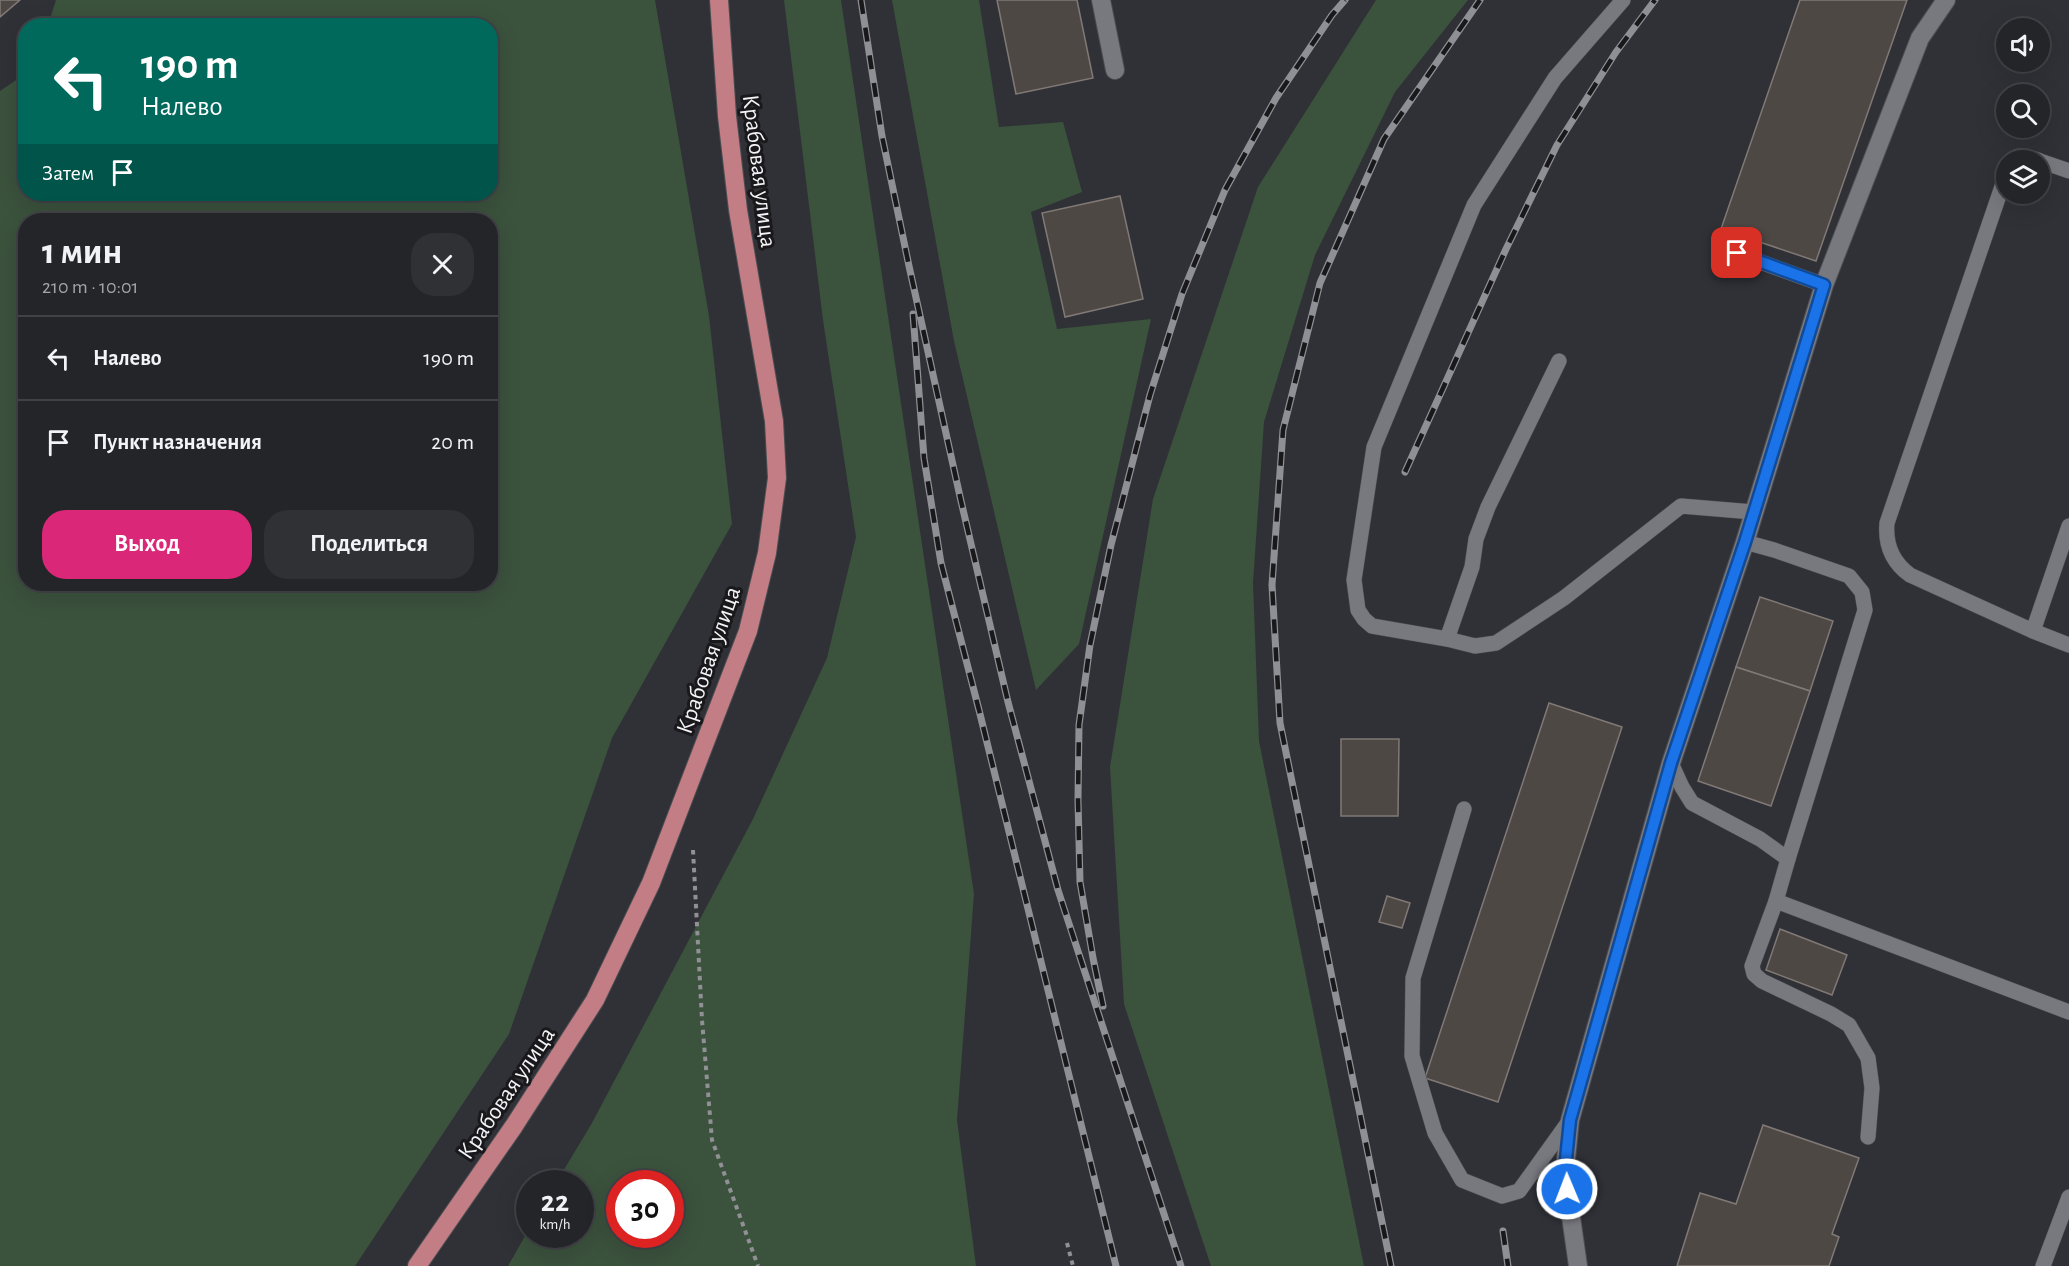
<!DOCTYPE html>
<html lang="ru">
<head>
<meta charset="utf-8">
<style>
  body { margin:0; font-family:"Alegreya Sans",sans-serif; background:#303135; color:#f1f3f6; height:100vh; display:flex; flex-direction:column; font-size:22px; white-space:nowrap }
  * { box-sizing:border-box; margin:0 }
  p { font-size:20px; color:#a3a5a8 }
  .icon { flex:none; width:33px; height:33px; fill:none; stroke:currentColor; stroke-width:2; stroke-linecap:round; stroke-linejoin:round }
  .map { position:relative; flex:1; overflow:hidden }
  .drawer { position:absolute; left:18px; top:213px; width:480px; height:378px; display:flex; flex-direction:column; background:#242529; border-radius:24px; box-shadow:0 6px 24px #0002,0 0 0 2px #414246 }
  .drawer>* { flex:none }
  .top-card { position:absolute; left:18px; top:18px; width:480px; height:183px; border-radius:24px; box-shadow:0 6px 24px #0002,0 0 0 2px #414246; background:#00695c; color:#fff; overflow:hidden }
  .buttons { position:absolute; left:1996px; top:18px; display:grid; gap:12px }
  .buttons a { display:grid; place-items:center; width:54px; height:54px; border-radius:50%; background:#242529; box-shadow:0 6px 24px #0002,0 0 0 2px #414246; font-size:30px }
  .speed { position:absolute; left:516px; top:1170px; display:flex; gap:12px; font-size:30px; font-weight:700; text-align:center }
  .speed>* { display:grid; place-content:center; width:78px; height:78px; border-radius:50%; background:#242529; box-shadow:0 6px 24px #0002,0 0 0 2px #414246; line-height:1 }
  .speed small { font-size:15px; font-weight:400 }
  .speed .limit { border:9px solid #d22; background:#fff; color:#111 }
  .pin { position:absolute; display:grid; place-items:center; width:51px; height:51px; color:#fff; margin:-26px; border-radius:12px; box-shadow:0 3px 9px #0006 }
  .me { position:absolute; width:66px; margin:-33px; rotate:359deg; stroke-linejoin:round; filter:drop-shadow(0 0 4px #0008) }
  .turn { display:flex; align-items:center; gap:21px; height:126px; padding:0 24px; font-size:27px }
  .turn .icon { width:78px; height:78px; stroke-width:2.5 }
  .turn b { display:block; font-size:42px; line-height:51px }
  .then { display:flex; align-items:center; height:57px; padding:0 24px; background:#0003; gap:12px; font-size:22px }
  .round { display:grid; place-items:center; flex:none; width:63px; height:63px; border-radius:24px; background:#303135 }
  .overview { display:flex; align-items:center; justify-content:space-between; height:102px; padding:0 24px }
  h1 { font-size:36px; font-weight:700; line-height:45px }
  .cta { display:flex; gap:12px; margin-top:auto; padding:12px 24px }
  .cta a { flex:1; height:69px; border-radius:24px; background:#db2777; color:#fff; font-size:24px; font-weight:700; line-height:69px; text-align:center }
  .cta a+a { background:#303135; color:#f1f3f6 }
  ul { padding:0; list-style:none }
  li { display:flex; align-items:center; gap:18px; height:84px; padding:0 24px; border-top:2px solid #414246 }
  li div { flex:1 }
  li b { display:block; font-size:22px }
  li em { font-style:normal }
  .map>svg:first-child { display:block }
  .green { fill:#3b523d; fill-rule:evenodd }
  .building { fill:#4e4845; stroke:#807975; stroke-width:1.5 }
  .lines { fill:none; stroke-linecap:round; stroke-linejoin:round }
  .lane-casing { stroke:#4d4e52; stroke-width:16 }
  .street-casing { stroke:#4d4e52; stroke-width:20 }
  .primary-casing { stroke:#4d4e52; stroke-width:20 }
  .path { stroke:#909095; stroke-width:4; stroke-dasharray:4.5 4.5; stroke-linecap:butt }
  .lane { stroke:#78787f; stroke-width:15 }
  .street { stroke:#78787f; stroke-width:18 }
  .primary { stroke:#c27d85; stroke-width:18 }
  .rail-casing { stroke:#8f9095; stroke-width:7 }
  .rail { stroke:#19191c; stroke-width:4.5; stroke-dasharray:14; stroke-linecap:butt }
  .route-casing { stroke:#114b97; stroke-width:15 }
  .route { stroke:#1a73e8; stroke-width:10 }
  .labels { text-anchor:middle; stroke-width:6; stroke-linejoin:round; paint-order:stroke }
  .street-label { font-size:24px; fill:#f4f4f8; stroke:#19191c }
</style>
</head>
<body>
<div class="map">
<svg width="2069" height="1266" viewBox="0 0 2069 1266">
  <rect width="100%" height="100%" fill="#303137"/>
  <g class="green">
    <path d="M56 0H655L709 316 732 524 612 738 509 1034 355 1266H0V91L25 74 26 194H490V26L48 25ZM26 220H490V584H26Z"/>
    <path d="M784 0H841L974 894 957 1120 976 1266H508L529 1229 530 1234H580V1184L556 1183 592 1123 753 819 827 658 856 537 823 320ZM620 1184H670V1234H620Z"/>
    <polygon points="892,0 979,0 999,127 1063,122 1082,192 1031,212 1057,329 1151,319 1079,644 1036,690 954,341"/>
    <polygon points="1376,0 1468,0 1395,92 1315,255 1264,422 1253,583 1259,741 1364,1266 1211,1266 1124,1004 1110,767 1153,499 1258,187"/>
  </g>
  <g class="building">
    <polygon points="0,0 20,0 0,17"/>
    <polygon points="997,0 1077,0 1093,78 1016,94"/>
    <polygon points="1800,0 1907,0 1816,261 1721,229"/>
    <polygon points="1120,196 1143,299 1065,317 1042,213"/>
    <polygon points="1760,597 1833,621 1810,691 1736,667"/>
    <polygon points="1736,667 1810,691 1771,806 1698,781"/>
    <polygon points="1549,703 1622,727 1498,1102 1425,1078"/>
    <polygon points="1341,739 1399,739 1398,816 1341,816"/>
    <polygon points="1387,896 1410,903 1402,928 1379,922"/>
    <polygon points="1780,929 1847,955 1832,995 1766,970"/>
    <polygon points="1763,1125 1859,1158 1832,1234 1839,1237 1829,1266 1677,1266 1700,1193 1736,1204"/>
  </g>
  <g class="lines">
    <defs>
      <g id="lane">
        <polyline points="1623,0 1555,78 1474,205 1374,447 1354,580 1358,610 1364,619 1372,626 1447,639 1475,646 1496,643 1564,598 1681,506 1753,512"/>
        <path d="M2011 160C2020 153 2027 157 2038 160"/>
        <polyline points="2040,161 2069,171"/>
        <path d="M2007 172 1887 523C1885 545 1892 562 1910 575L2033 631 2069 645"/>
        <polyline points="1719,247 1824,285"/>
        <polyline points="1745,542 1774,550 1849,576 1862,592 1865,610 1788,859"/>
        <polyline points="2033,631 2069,526"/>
        <polyline points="1447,639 1472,567 1476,539 1488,507 1559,361"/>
        <polyline points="1671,763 1682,787 1692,803 1760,839 1788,859 1776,901 1752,966 1754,974 1762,981 1831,1014 1849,1025 1868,1058 1872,1088 1868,1137"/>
        <polyline points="1464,809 1413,978 1412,1056 1435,1133 1462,1180 1502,1196 1519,1191 1570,1120"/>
        <polyline points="1776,901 2069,1012"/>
        <polyline points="2043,1266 2069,1197"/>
      </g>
      <g id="street">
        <polyline points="1101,0 1115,70"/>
        <polyline points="1578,1266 1567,1189 1566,1159 1570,1120 1671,763 1745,542 1824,285 1920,38 1946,0"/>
      </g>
      <polyline id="primary" points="417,1266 514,1126 595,1000 651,883 689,784 748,631 767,553 777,478 774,421 738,210 727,116 719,0"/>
    </defs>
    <use href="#lane" class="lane-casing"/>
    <use href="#street" class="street-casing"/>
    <use href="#primary" class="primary-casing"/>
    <g class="path">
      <polyline points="693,850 702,1020 712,1140 758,1266"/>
      <polyline points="1067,1243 1073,1266"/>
    </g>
    <use href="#lane" class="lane"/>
    <use href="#street" class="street"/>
    <use href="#primary" class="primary"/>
    <defs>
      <g id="rail">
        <polyline points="861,0 882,136 909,266 961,501 1008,702 1058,890 1181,1266"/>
        <polyline points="913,314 924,458 941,563 979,710 1116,1266"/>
        <polyline points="1405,472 1506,249 1557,145 1616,52 1655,0"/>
        <polyline points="1103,1006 1093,958 1080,882 1078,800 1079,725 1090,645 1111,545 1150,395 1182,294 1225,190 1276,98 1332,15 1345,0"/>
        <polyline points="1503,1231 1508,1266"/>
        <polyline points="1391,1266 1280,723 1272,585 1283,430 1320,283 1384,139 1480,0"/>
      </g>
    </defs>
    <use href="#rail" class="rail-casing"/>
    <use href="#rail" class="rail"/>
  </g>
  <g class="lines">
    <defs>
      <polyline id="route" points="1567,1189 1566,1159 1570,1120 1671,763 1745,542 1824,285 1737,253"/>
    </defs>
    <use href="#route" class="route-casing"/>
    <use href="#route" class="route"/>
  </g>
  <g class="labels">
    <g class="street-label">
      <text transform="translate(760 171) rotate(83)" y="8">Крабовая улица</text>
      <text transform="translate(708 660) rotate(-71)" y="8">Крабовая улица</text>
      <text transform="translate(506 1093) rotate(-56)" y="8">Крабовая улица</text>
    </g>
  </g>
</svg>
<div class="buttons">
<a><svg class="icon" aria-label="sound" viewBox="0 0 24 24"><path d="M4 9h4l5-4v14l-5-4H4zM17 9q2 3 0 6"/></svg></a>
<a><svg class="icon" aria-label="search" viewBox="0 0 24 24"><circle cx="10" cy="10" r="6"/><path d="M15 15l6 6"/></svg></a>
<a><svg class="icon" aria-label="layers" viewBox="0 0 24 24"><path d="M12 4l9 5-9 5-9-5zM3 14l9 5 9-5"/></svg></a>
</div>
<div class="speed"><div>22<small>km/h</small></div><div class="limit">30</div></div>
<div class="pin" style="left:1737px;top:253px;background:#d93025"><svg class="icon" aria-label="arrive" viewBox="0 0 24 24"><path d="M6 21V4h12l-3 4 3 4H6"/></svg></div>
<svg class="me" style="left:1567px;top:1189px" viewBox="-20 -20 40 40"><circle r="17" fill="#1a73e8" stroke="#fff" stroke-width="3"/><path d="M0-11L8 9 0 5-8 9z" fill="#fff"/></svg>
<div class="top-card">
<div class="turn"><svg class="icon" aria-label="left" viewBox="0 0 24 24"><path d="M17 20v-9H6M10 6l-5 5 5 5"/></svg><div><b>190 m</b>Налево</div></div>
<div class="then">Затем<svg class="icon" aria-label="arrive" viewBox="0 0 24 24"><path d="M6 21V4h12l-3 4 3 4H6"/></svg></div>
</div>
<section class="drawer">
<div class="overview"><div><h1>1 мин</h1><p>210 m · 10:01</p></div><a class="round"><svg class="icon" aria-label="close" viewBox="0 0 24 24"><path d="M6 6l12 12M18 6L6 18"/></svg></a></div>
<ul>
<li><svg class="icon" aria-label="left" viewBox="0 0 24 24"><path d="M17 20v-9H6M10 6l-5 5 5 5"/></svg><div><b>Налево</b></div><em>190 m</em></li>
<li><svg class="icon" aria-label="arrive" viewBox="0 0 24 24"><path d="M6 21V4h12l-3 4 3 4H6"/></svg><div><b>Пункт назначения</b></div><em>20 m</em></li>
</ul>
<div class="cta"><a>Выход</a><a>Поделиться</a></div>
</section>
</div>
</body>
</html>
